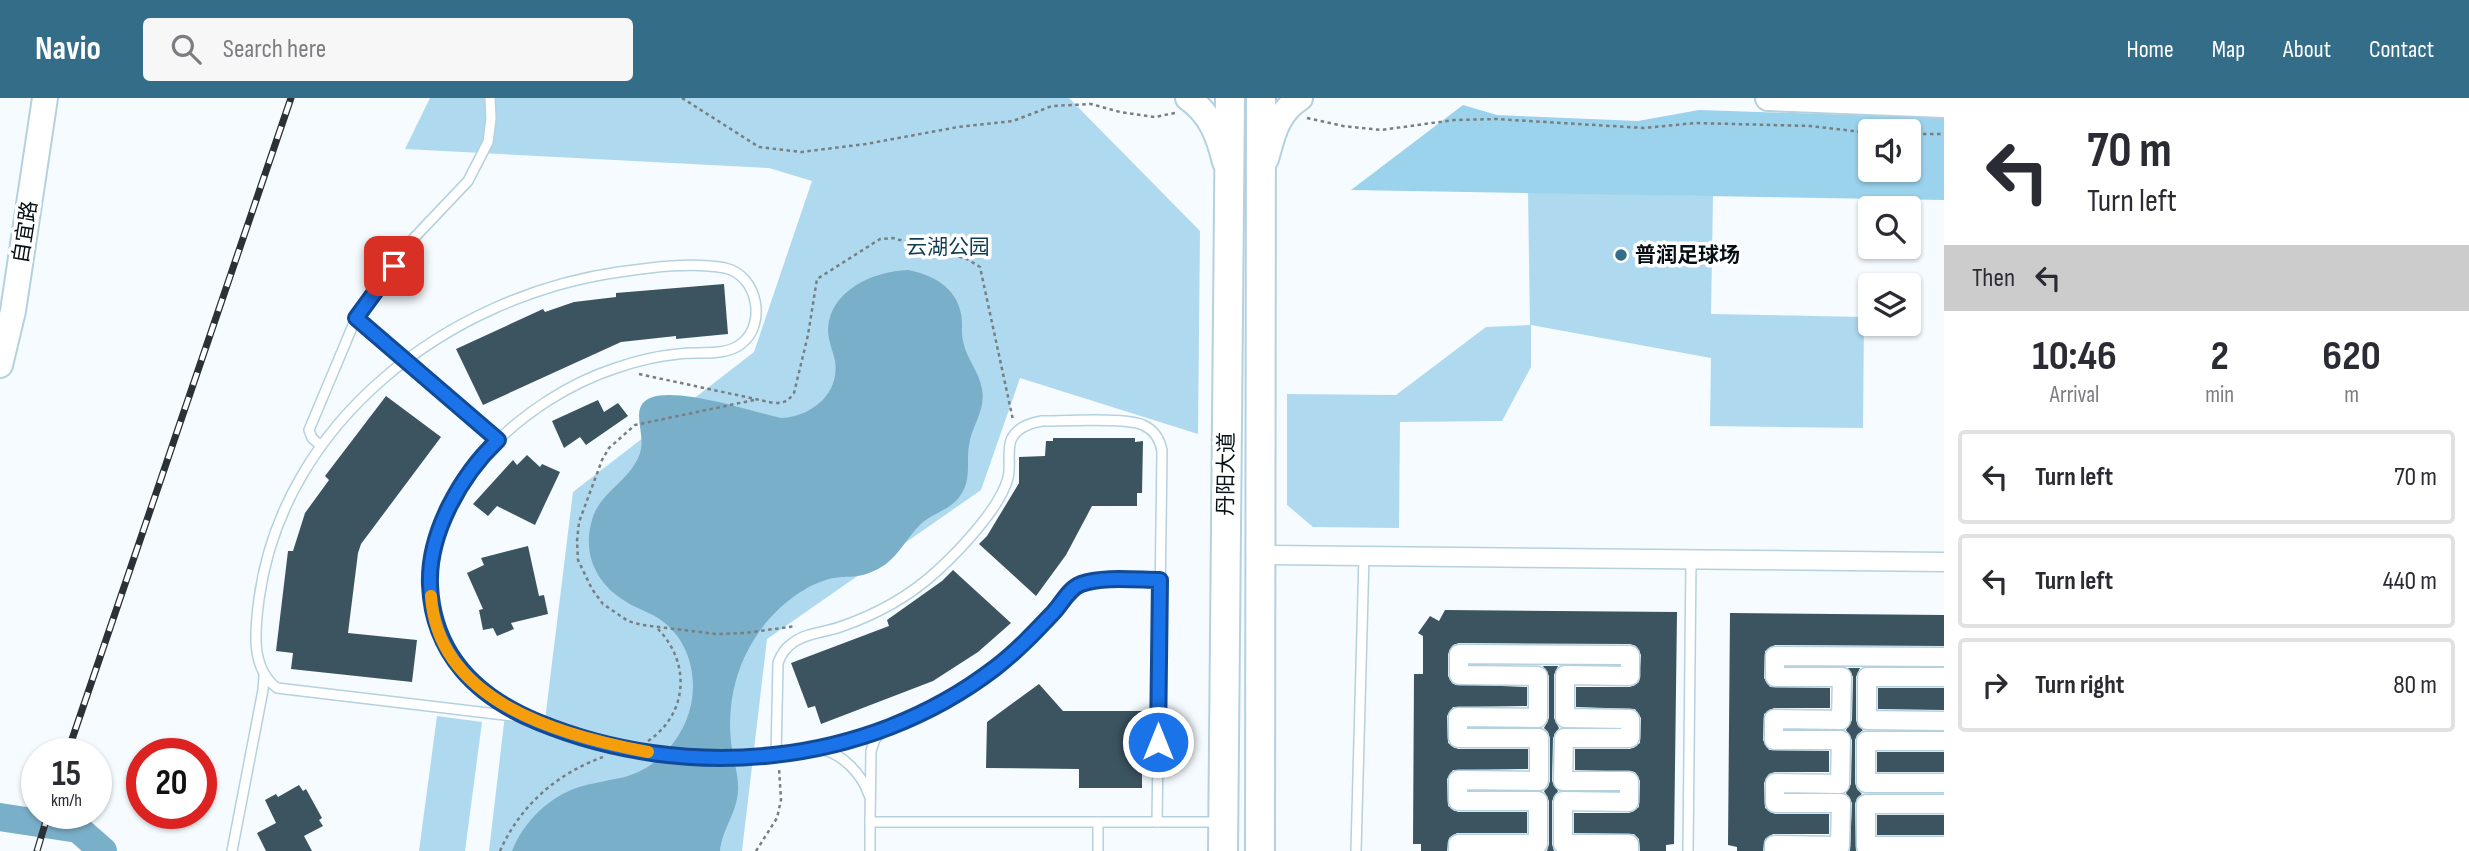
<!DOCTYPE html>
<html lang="en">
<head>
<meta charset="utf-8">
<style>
  body { margin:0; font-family:"Sofia Sans Condensed","Noto Sans SC",sans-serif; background:#f7f7f7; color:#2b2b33; height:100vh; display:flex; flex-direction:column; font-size:26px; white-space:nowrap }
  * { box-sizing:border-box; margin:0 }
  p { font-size:23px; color:#7c7c81 }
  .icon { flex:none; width:38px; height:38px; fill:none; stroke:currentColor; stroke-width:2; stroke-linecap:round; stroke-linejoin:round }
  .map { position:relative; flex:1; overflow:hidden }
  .details { display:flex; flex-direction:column; background:#fff; width:525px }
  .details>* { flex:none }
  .guide { background:#fff; color:#2b2b33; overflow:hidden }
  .buttons { position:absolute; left:1858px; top:21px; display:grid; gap:14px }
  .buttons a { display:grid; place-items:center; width:63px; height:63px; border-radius:7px; background:#fff; box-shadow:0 2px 5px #0004; font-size:35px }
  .speed { position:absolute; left:21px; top:640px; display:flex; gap:14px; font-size:35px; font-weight:700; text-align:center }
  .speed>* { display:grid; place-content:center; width:91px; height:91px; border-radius:50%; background:#fff; box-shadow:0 2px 5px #0004; line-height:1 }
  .speed small { font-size:18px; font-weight:400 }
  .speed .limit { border:10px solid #d22; background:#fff; color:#111 }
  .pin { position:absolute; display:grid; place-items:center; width:60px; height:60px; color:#fff; margin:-30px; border-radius:14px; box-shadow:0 4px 10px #0006 }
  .me { position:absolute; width:77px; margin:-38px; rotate:0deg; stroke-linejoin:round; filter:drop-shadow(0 0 5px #0008) }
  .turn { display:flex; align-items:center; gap:24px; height:147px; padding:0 28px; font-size:32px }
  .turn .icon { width:91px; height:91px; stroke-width:2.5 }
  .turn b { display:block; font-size:49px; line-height:60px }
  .then { display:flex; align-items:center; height:66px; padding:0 28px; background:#0003; gap:14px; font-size:26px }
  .eta { display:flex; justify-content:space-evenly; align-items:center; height:119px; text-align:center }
  .eta b { font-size:42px; font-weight:700; line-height:49px }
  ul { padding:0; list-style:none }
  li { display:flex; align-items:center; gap:21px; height:94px; margin:0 14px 10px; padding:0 14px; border:4px solid #e1e1e2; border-radius:7px }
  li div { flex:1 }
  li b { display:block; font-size:26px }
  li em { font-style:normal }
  header { display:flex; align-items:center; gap:42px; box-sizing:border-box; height:98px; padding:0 35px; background:#346d87; color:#fff }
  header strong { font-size:33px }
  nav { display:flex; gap:38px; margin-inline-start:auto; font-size:24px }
  .search { width:490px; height:63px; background:#f7f7f7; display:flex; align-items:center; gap:18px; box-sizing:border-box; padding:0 24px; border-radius:7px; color:#7c7c81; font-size:26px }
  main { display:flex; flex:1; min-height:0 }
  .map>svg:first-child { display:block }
  .green { fill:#afd9ee }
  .forest { fill:#9bd2ec; fill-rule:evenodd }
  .water { fill:#7aafc9 }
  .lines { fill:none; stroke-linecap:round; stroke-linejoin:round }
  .river { stroke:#7aafc9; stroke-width:28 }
  .building { fill:#3b5460 }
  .lane-casing { stroke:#b5d1df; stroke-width:12 }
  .street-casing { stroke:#b5d1df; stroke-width:21 }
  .secondary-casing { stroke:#b5d1df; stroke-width:28 }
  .primary-casing { stroke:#b5d1df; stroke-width:32 }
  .path { stroke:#787f83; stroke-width:2.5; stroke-dasharray:3.5 3.5; stroke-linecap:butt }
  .lane { stroke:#fff; stroke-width:9 }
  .street { stroke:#fff; stroke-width:18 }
  .secondary { stroke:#fff; stroke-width:24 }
  .primary { stroke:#fff; stroke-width:28 }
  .rail-casing { stroke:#2a3237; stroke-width:7 }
  .rail { stroke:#fff; stroke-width:4.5; stroke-dasharray:13; stroke-linecap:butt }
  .route-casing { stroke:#114b97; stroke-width:18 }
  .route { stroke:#1a73e8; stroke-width:12 }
  .slow { stroke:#f59e0b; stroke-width:12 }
  .poi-dot { fill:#346d87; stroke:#fff; stroke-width:2.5 }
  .labels { text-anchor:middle; stroke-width:7; stroke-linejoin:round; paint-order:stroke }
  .street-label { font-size:21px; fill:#060f14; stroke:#fff }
  .park-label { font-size:21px; fill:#103e51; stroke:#fff }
  .poi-label { font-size:21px; font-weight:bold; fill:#060f14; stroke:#fff; text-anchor:start }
</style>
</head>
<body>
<header>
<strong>Navio</strong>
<div class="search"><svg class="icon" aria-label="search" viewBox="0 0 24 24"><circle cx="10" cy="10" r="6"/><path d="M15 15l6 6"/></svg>Search here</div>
<nav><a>Home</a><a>Map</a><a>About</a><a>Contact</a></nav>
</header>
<main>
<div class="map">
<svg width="1944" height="753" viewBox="0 0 1944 753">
  <rect width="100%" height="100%" fill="#f5fbfe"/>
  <g class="green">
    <polygon points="430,0 1069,0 1200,133 1198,336 1020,280 981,392 767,541 742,753 489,753 505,617 545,622 573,394 754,254 812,83 769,70 405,51"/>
    <polygon points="1528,94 1713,98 1711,216 1864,219 1863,330 1710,328 1711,260 1531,227 1531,269 1502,323 1400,324 1399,430 1313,429 1287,407 1287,296 1396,297 1486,229 1530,227"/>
    <polygon points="437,618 482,624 465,753 419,753"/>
  </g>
  <path class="forest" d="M1463 7 1497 17 1638 23 1699 12 1944 20V102L1351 92ZM1871 33H1909V72H1871Z"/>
  <path class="water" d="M908 172C933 177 956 189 961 216 963 225 961 234 963 243 966 260 979 273 982 291 986 312 972 327 969 347 966 365 972 381 960 398 950 413 930 415 918 429 901 447 896 465 869 475 858 480 845 478 833 480 802 487 772 513 755 540 734 572 726 613 732 651 734 665 739 679 738 693 737 715 722 731 720 753H512C524 723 549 699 579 689 593 685 606 683 620 680 650 674 674 651 686 623 701 587 692 542 658 520 647 513 635 510 625 503 596 486 582 455 592 422 599 396 624 386 636 364 649 343 634 323 641 308 655 279 757 316 782 320 812 318 840 296 835 263 833 253 828 243 828 231 830 192 874 173 908 172Z"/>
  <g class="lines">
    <polyline class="river" points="0,719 78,731 103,753"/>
  </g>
  <g class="building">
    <polygon points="724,186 728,236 676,241 676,238 621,244 483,307 456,251 543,211 545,214 574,204 616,199 616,195"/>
    <polygon points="386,298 441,339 361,446 358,455 348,535 417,542 412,584 291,571 293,555 276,553 288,453 293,453 305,415 329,382 325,378"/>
    <polygon points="598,302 604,314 618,305 628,318 586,347 580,339 564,350 552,323"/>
    <polygon points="1053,340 1135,340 1135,344 1143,343 1142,395 1137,395 1137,408 1092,408 1066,457 1036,498 979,446 987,438 1019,385 1019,359 1045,358 1046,343 1053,343"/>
    <polygon points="527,357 540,369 542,366 560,374 535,427 497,408 488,418 473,406 513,362 517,367"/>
    <polygon points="528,448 539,498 544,497 548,516 511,525 514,531 497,538 493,530 483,532 479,512 483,511 467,475 484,467 481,460"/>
    <polygon points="953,472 1011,525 978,554 933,583 821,626 815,608 808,610 791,565 889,528 887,522 942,483"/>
    <polygon points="1445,512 1677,514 1674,746 1666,747 1666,753 1640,753 1639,741 1634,736 1574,735 1574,715 1629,715 1639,709 1640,683 1635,674 1575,672 1575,651 1630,651 1640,645 1641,620 1635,611 1576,609 1576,589 1630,589 1639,584 1641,557 1636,548 1630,546 1459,545 1453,547 1448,556 1448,578 1453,586 1527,589 1527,608 1453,609 1447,618 1448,645 1458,651 1528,651 1528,671 1453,672 1447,681 1448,708 1458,714 1527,714 1527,735 1457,735 1449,740 1447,753 1421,753 1421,746 1413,746 1414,576 1423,576 1423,538 1418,535 1430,518 1439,523"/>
    <polygon points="1730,515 1944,517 1944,548 1775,547 1765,553 1764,580 1770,589 1830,590 1830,610 1774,610 1764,616 1763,642 1769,652 1829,653 1829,674 1775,674 1769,676 1764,685 1765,710 1775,716 1829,716 1829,736 1773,736 1765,741 1763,753 1737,753 1737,749 1728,747"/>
    <polygon points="1543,568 1558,568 1554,577 1554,620 1559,630 1553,640 1552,683 1558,693 1552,703 1552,746 1554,753 1547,753 1549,746 1549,703 1544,693 1548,689 1550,683 1550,640 1548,634 1544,630 1549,620 1549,578"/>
    <polygon points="1848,570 1860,570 1856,579 1856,622 1858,628 1863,632 1857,637 1855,642 1855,685 1857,691 1862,696 1857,700 1855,706 1856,753 1850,753 1852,705 1846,695 1851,686 1852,642 1846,632 1852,622 1853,579"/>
    <polygon points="1039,586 1063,613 1142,613 1142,690 1079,690 1079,671 986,670 987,624"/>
    <polygon points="1878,590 1944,590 1944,612 1878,611"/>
    <rect x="1877" y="654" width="67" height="20"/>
    <polygon points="299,687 303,693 306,691 322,720 319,722 323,728 304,738 312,753 266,753 257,735 276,725 265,702 276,696 278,699"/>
    <rect x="1877" y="717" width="67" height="20"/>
  </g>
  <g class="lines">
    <defs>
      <g id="lane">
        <polyline points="356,220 498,342"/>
        <polyline points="321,348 312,340 309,332 356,220 413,141 468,83 488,44 491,21 490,0"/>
        <path d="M530 620 277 590C250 570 255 531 259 501 283 323 449 198 619 174 653 169 692 164 725 170 758 177 767 227 741 246 724 259 698 253 678 256 658 258 636 263 616 270 570 285 525 314 491 349 441 400 409 487 449 553 480 605 541 630 599 644 620 649 641 654 662 657 777 673 901 641 994 571 1010 558 1026 543 1041 528 1054 514 1066 490 1086 484 1108 478 1137 482 1160 482"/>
        <path d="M820 651C842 655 862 676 869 697"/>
        <path d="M776 657 778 565C781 556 786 549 794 544 806 535 826 534 840 529 875 517 910 498 937 473 960 452 1000 410 1008 380 1011 368 1007 353 1011 342 1016 330 1030 325 1042 323 1062 323 1128 319 1143 327 1154 332 1160 341 1162 353L1157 724"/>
        <polyline points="870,724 871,653 875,641 882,634"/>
        <polyline points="232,753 263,592 264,578"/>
        <polyline points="870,753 870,724 1218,724"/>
        <polyline points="1098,753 1098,724"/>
        <polyline points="1356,753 1364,458"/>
        <polyline points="1688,753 1691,462"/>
      </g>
      <g id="street">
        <polyline points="1261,457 1944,464"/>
        <polyline points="1944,579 1867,579 1867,622 1944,623"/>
        <polyline points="1944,643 1866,643 1866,685 1944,685"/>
        <polyline points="1944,706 1866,706 1866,748 1944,748"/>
        <polyline points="1458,753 1458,746 1538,746 1538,703 1458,703 1458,682 1539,683 1539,640 1458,640 1458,619 1538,620 1538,578 1459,577 1459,556 1630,557 1630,578 1565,577 1565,620 1630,621 1630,640 1564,640 1563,683 1629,683 1629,704 1563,703 1563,746 1629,746 1629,753"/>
        <polyline points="1774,753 1774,747 1840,748 1841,705 1775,705 1775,685 1840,686 1841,642 1774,642 1774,621 1841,622 1842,579 1775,579 1775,558 1944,559"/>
      </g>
      <g id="secondary">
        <path d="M1188 0C1211 16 1219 39 1225 64"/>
        <polyline points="1768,0 1944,7"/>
        <path d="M1266 61C1273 36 1277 15 1300 0"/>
        <polyline points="0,267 13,213 45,0"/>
      </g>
      <g id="primary">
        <polyline points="1223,753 1230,0"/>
        <polyline points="1260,753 1261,0"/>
      </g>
    </defs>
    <use href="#lane" class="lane-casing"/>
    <use href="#street" class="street-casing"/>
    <use href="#secondary" class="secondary-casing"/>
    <use href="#primary" class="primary-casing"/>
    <g class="path">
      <polyline points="682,0 759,49 801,54 866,46 958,29 1013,23 1052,8 1091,6 1120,14 1155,19 1175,15"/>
      <polyline points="1307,20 1343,28 1381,32 1454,22 1496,21 1644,30 1695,25 1810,28 1871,35"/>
      <polyline points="1909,36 1944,36"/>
      <path d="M639 276 774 305C785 305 788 303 794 295L808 237 817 181 880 141 893 140 967 161 980 169 1013 322"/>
      <polyline points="754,302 635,327 609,350 602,362 579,424 577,443 578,462 592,491 603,506 628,523 642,527 716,536 745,535 796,528"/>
      <path d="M648 643C688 616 691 565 658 531"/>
      <path d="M500 753C520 708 556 676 603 659"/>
      <polyline points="756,753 777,720 781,702 779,670"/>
    </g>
    <use href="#lane" class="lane"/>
    <use href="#street" class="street"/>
    <use href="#secondary" class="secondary"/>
    <use href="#primary" class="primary"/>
    <defs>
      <g id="rail">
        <polyline points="67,656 291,0"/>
        <polyline points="37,753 48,716"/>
      </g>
    </defs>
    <use href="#rail" class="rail-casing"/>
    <use href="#rail" class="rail"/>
  </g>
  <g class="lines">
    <defs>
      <path id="route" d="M394 168 356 220 498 342C461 377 428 435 430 487 433 556 477 599 538 624 686 685 866 669 995 570 1016 554 1034 535 1052 516 1062 506 1068 491 1081 486 1102 478 1138 482 1160 482L1158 644"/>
    </defs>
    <use href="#route" class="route-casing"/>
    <use href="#route" class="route"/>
    <path class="slow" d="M431 498C438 604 561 638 648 654"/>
  </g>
  <circle class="poi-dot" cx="1621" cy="157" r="7"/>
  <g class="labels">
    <g class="street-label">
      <text transform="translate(25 134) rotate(-81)" y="7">自宜路</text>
      <text transform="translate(1226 376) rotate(-89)" y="7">丹阳大道</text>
    </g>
    <g class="park-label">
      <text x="948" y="156">云湖公园</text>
    </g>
    <g class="poi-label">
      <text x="1635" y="164">普润足球场</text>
    </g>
  </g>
</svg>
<div class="buttons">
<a><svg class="icon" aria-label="sound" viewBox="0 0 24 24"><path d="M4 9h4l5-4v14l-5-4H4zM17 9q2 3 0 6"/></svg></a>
<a><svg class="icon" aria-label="search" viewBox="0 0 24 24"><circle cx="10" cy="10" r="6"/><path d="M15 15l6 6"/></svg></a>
<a><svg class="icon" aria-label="layers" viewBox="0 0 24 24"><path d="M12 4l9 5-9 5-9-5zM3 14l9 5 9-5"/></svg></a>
</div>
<div class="speed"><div>15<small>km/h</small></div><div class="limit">20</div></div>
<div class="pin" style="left:394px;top:168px;background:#d93025"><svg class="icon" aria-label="arrive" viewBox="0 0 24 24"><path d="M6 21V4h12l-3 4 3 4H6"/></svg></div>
<svg class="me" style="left:1158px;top:644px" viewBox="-20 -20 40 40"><circle r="17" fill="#1a73e8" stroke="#fff" stroke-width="3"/><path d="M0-11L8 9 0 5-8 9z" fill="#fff"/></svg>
</div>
<section class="details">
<div class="guide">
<div class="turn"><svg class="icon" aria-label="left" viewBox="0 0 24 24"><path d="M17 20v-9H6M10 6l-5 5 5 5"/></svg><div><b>70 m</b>Turn left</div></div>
<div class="then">Then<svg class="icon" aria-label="left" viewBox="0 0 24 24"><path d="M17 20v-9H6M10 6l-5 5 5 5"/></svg></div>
</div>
<div class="eta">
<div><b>10:46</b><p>Arrival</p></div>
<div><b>2</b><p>min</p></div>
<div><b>620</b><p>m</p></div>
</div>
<ul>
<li><svg class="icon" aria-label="left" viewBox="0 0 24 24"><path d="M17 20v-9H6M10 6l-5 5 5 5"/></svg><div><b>Turn left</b></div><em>70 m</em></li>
<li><svg class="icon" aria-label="left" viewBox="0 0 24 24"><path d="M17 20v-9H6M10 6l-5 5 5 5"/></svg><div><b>Turn left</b></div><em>440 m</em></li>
<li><svg class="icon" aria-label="right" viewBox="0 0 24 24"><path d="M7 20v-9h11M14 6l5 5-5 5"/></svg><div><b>Turn right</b></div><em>80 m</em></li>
</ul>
</section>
</main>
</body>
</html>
